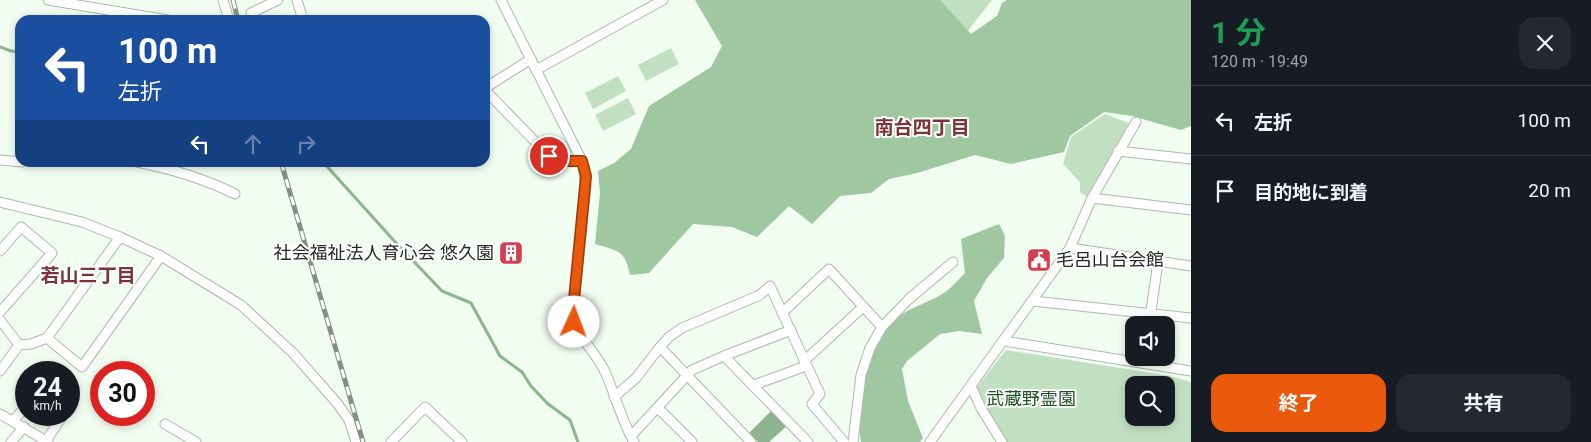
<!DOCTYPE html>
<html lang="ja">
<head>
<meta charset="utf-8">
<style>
  body { margin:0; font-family:Roboto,"Noto Sans JP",sans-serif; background:#242831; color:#f1f3f6; height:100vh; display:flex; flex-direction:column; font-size:19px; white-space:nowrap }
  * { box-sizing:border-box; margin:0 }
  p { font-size:16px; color:#9ea1a6 }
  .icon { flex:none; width:28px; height:28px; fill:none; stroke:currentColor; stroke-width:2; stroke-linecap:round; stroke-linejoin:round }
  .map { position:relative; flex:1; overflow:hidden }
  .panel { display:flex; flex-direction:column; background:#171b24; width:400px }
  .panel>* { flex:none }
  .banner { position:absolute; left:15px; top:15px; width:475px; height:152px; border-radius:15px; box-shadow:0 2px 8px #0003; background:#1a4fa0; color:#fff; overflow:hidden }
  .tools { position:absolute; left:1125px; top:316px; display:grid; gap:10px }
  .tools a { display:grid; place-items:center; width:50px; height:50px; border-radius:10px; background:#171b24; box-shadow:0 2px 8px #0003; font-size:25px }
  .speed { position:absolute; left:15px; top:361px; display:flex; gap:10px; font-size:25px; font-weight:700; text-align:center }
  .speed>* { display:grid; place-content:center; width:65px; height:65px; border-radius:50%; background:#171b24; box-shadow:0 2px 8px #0003; line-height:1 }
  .speed small { font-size:12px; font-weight:400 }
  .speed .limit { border:8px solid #d22; background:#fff; color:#111 }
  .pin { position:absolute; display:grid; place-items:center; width:42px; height:42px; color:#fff; margin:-21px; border:2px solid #fff; border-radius:50%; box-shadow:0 1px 5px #0007 }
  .me { position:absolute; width:55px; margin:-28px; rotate:2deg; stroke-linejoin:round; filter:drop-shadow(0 0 4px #0008) }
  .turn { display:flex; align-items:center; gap:18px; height:105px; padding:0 20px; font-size:22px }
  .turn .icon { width:65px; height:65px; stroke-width:2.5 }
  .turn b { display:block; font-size:35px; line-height:42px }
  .lanes { display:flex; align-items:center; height:48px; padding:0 20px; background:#0003; justify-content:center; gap:25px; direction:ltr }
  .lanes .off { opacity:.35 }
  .round { display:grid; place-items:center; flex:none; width:52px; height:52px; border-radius:15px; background:#242831 }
  .summary { display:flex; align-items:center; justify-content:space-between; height:85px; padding:0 20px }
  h1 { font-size:30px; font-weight:700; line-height:38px; color:#1e9e55 }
  .button { display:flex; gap:10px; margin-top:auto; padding:10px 20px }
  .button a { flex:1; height:58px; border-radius:15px; background:#ea580c; color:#fff; font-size:20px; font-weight:700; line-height:58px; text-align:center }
  .button a+a { background:#242831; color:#f1f3f6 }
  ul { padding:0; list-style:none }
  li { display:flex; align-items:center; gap:15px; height:70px; padding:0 20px; border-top:1px solid #363941 }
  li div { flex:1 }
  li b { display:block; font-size:19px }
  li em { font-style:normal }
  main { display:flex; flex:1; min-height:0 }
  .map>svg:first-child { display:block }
  .green { fill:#c1e0c1; fill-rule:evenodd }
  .forest { fill:#9fc7a0 }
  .water { fill:#8db48e }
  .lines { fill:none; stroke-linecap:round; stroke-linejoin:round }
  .stream { stroke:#8db48e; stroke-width:3 }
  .street-casing { stroke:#adb9ad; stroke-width:11 }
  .street { stroke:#fff; stroke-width:9 }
  .rail-casing { stroke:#868f86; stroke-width:5 }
  .rail { stroke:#fff; stroke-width:3; stroke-dasharray:9; stroke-linecap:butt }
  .route-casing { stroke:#983908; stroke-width:12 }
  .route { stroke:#ea580c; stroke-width:9 }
  .labels { text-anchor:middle; stroke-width:4; stroke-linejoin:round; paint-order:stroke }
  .poi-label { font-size:18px; fill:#252a25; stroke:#fff; text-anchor:end }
  .park-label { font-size:18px; fill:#1c5322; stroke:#fff }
  .neighbourhood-label { font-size:19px; font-weight:bold; fill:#7b3338; stroke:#fff }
</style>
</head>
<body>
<main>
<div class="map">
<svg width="1191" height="442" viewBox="0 0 1191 442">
  <rect width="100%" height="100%" fill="#f0fdf0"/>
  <g class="green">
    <polygon points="916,0 992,0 949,55"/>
    <polygon points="671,48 679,64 646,81 638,65"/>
    <polygon points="618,76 626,91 593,109 585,93"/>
    <polygon points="628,98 636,114 603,131 595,115"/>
    <polygon points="1105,114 1129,123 1087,197 1080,192 1080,182 1063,164 1071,137"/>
    <path d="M1006 350 1170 376 1191 382V442H1005L983 405 976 388ZM1134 385H1166V418H1134Z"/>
  </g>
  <g class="forest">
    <path d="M695 0H940L971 34 997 16 1002 3 1007 0H1191V126L1181 130 1132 116 1104 112 1070 136 1064 152 1011 164 975 155 917 173 889 179 871 193 840 196 812 224 789 206 757 237 732 227 693 224 649 273 630 275C625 250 618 251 595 244L600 193 598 171 614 163 631 149 649 106 711 67 722 46Z"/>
    <path d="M999 224 1005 236 1004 258 987 278 974 301 982 334 959 331 940 334 907 361 902 369 908 401 923 438 920 442H861C855 405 865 341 898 317 911 307 928 303 942 294 951 289 958 280 965 273L961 239Z"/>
  </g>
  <polygon class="water" points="772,410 788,425 769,442 758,442 749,433"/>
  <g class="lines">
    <g class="stream">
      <polyline points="0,47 11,51 20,52"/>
      <polyline points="323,162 397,244 442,291 471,303 500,356 522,372 531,386 548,404 570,420 578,442"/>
    </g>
    <defs>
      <g id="street">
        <polyline points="48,0 168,20"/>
        <polyline points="223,0 229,20"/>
        <polyline points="297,0 303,20"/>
        <path d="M501 0 582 161 586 185 573 310C575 338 596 350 606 374 616 397 622 421 634 442"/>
        <polyline points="251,13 278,0"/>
        <polyline points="536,70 663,0"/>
        <polyline points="485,88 531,59"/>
        <polyline points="485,90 549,156 565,161 582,161"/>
        <polyline points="1118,151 1191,159"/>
        <polyline points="0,160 22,162"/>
        <path d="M137 162C172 169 203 178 235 194"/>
        <polyline points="1092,198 1191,210"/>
        <polyline points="0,202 82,222 120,237 161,256 241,305 293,353 337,403 349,420 356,442"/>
        <polyline points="1070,248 1191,266"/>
        <polyline points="0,251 21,227 52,253 0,312"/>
        <polyline points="1033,301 1191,318"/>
        <polyline points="782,313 829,269 882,327"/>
        <polyline points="0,320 19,345"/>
        <polyline points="1149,325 1158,262"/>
        <polyline points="47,338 82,367 161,256"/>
        <polyline points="1004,341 1191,371"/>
        <polyline points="660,347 751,442"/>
        <polyline points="724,356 808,442"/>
        <polyline points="804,361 863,307"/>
        <polyline points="0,371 19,345 31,344 47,338 120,237"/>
        <polyline points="754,385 806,366"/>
        <polyline points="971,386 981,408 1002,442"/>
        <polyline points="614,397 636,378 660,347 669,337 682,328 760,295 770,286 820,394 812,404 844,442"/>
        <polyline points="658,408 692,442"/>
        <polyline points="0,414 48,442"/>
        <polyline points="13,421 26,406"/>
        <polyline points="165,424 196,442"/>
        <polyline points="631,436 692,370 724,356 791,330"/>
        <polyline points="46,441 63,415"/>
        <polyline points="11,442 24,427"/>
        <polyline points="391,442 425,407 462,442"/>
        <polyline points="853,442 861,375 870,348 882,327 909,299 953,262"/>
        <polyline points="930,442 1070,248 1092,198 1136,122"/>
      </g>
    </defs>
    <use href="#street" class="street-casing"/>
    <use href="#street" class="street"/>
    <defs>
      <g id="rail">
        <polyline points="233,0 238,20"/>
        <polyline points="281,162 363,442"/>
      </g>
    </defs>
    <use href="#rail" class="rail-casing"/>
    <use href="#rail" class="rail"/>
  </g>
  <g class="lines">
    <defs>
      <polyline id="route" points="549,156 564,161 582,161 586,176 573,310 574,322"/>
    </defs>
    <use href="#route" class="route-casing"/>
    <use href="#route" class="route"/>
  </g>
  <defs>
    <symbol id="building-square" viewBox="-11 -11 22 22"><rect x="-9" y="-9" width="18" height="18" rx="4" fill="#d04051" stroke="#fff"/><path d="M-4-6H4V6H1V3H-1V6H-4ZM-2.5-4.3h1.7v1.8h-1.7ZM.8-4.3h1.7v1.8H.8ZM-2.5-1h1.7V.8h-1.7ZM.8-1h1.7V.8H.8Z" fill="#fff"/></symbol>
    <symbol id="civic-square" viewBox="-11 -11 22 22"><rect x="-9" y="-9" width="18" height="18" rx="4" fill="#d04051" stroke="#fff"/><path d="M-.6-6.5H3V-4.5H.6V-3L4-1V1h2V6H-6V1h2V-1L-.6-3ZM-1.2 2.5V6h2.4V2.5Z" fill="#fff"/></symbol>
  </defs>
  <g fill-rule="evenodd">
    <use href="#building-square" x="497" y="239" width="28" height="28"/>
    <use href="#civic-square" x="1025" y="246" width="28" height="28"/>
  </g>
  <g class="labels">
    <g class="poi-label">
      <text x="494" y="259">社会福祉法人育心会 悠久園</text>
      <text x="1056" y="266" text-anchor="start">毛呂山台会館</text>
    </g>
    <g class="park-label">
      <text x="1031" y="405">武蔵野霊園</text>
    </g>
    <g class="neighbourhood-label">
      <text x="922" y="134">南台四丁目</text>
      <text x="88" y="282">若山三丁目</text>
    </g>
  </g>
</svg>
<div class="tools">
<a><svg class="icon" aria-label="sound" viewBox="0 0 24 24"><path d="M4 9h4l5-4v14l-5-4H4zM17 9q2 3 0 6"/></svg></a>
<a><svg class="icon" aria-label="search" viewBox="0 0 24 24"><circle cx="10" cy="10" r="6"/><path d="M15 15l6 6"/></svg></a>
</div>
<div class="speed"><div>24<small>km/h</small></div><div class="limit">30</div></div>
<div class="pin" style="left:549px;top:156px;background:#d93025"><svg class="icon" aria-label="arrive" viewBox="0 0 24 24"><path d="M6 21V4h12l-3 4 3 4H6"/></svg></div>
<svg class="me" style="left:574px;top:322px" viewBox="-20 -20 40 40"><circle r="19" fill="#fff"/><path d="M0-13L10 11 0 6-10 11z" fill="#ea580c"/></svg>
<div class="banner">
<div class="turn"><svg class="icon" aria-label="left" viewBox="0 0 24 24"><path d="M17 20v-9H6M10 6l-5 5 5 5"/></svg><div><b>100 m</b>左折</div></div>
<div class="lanes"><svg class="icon" aria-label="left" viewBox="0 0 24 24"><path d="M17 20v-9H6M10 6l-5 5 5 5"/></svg><svg class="icon off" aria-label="ahead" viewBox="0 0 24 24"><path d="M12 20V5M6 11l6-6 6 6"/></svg><svg class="icon off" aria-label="right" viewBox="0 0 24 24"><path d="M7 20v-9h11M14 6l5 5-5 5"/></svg></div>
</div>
</div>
<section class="panel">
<div class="summary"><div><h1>1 分</h1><p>120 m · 19:49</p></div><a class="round"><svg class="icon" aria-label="close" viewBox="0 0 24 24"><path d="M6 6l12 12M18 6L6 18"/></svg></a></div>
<ul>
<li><svg class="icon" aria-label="left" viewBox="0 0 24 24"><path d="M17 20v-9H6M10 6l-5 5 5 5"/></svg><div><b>左折</b></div><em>100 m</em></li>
<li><svg class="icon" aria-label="arrive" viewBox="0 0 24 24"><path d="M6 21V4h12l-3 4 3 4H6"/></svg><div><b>目的地に到着</b></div><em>20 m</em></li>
</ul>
<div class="button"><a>終了</a><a>共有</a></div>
</section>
</main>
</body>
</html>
